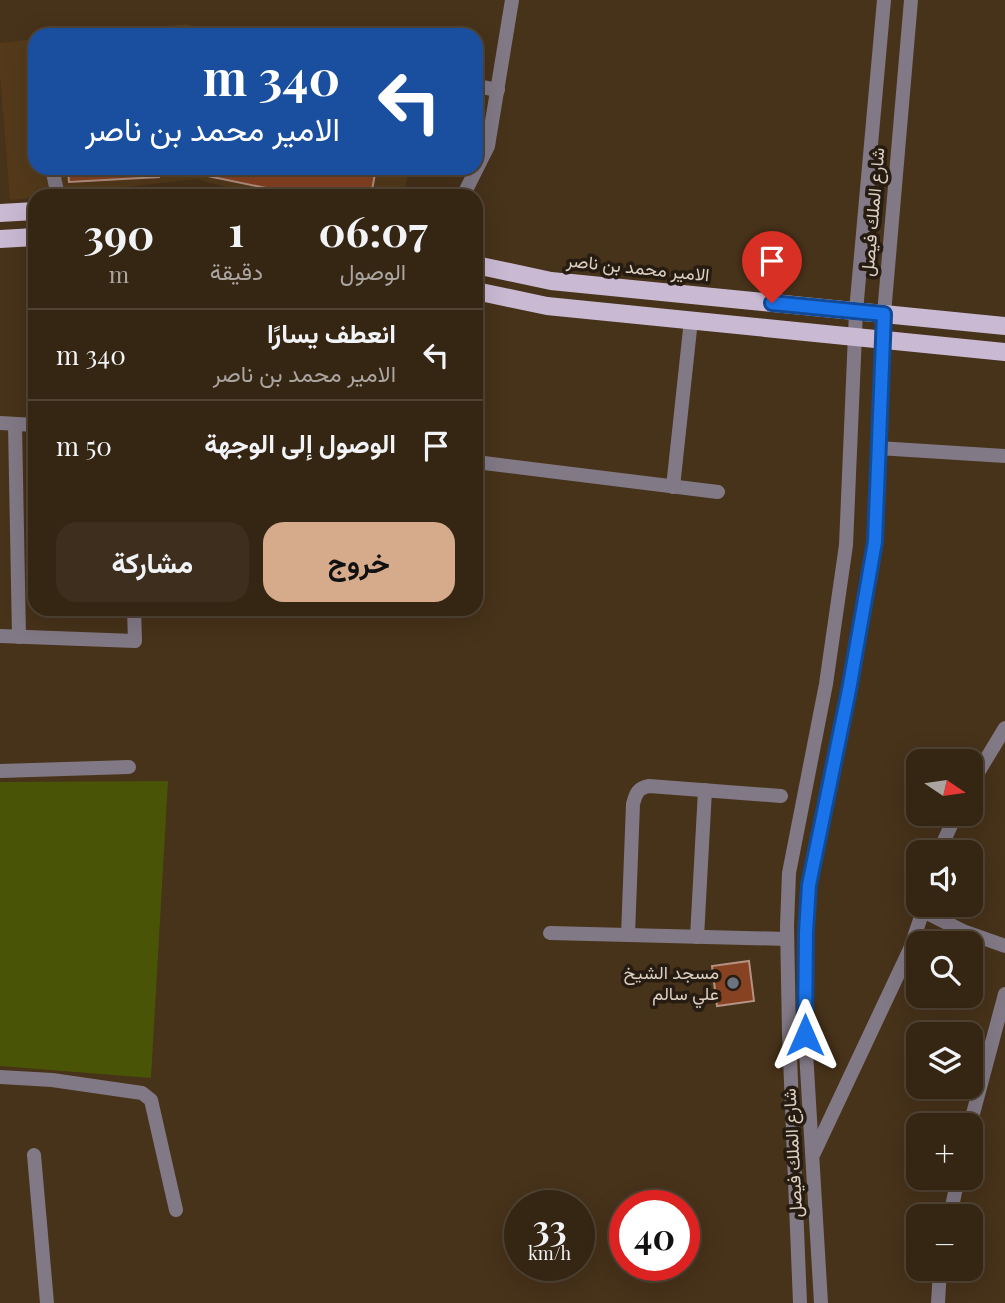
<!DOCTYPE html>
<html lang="ar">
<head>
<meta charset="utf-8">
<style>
  body { margin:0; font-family:"Playfair Display",Vazirmatn,serif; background:#3d2e1d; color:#f1f3f6; direction:rtl; height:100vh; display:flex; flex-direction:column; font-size:26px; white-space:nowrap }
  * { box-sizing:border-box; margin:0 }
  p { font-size:23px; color:#aaa5a0 }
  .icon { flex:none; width:38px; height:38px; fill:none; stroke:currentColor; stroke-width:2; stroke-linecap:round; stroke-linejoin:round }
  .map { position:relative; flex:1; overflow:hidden; direction:ltr }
  .details { position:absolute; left:28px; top:189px; width:455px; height:427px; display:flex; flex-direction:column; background:#352614; border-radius:21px; box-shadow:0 7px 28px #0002,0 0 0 2px #4f4334; direction:rtl }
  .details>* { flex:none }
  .banner { position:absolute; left:28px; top:28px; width:455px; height:147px; border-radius:21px; box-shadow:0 7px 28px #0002,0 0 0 2px #4f4334; direction:rtl; background:#1a4fa0; color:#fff; overflow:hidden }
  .needle { width:46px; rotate:103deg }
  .tools { position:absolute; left:906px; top:749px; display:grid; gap:14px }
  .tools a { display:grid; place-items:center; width:77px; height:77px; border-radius:14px; background:#352614; box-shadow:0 7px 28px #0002,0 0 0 2px #4f4334; font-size:35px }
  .speed { position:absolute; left:504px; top:1190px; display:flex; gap:14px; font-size:35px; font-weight:700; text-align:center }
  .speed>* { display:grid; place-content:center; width:91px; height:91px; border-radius:50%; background:#352614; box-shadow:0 7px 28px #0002,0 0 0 2px #4f4334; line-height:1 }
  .speed small { font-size:18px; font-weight:400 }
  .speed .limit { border:10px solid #d22; background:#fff; color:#111 }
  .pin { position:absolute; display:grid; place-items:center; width:60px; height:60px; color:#fff; margin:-72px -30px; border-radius:50% 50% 50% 0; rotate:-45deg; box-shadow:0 0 7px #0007 }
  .pin .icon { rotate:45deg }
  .me { position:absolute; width:77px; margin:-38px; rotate:0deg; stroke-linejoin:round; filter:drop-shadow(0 0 5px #0008) }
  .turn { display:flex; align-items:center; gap:24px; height:147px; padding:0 28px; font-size:32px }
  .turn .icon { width:91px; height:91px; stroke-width:2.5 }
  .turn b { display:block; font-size:49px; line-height:60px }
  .eta { display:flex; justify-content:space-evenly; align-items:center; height:119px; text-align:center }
  .eta b { font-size:42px; font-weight:700; line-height:49px }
  .cta { display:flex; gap:14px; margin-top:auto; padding:14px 28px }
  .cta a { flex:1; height:80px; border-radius:21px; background:#d6ab8b; color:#111; font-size:28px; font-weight:700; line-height:80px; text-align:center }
  .cta a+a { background:#3d2e1d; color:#f1f3f6 }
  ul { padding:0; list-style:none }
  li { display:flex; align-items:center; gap:21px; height:91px; padding:0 28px; border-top:2px solid #4f4334 }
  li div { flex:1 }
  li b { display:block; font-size:26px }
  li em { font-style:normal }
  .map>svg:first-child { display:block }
  .built { fill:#543a1b }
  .green { fill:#495407 }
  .building { fill:#874222; stroke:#b59283; stroke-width:2 }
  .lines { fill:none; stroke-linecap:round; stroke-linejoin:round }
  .minor { stroke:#817985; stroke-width:14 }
  .major { stroke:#cab9d3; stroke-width:18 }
  .route-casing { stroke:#114b97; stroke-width:18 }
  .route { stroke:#1a73e8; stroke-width:12 }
  .worship-dot { fill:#6b7280; stroke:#261c12; stroke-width:2.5 }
  .labels { text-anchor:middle; stroke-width:7; stroke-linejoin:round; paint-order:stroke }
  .street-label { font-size:18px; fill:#dccfc1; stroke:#261c12 }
  .poi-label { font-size:18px; fill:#dccfc1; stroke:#261c12; text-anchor:end }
</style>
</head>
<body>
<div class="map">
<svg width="1005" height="1303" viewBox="0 0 1005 1303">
  <rect width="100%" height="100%" fill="#47321a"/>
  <g class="built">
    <polygon points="186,24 226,35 77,35"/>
    <polygon points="35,39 35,168 410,168 402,196 260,196 196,179 10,200 0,74 0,43"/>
  </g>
  <polygon class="green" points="168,781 151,1078 0,1066 0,782"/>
  <g class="building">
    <polygon points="68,168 159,168 159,177 69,182"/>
    <polygon points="194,168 376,168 371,196 305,196 193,173"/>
    <polygon points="749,961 754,1001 717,1006 712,966"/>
  </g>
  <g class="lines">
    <g class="minor">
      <polyline points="476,86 498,90"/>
      <polyline points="52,168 58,196"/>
      <polyline points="463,196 488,146 512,0"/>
      <polyline points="0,423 35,425"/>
      <polyline points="15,424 19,637"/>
      <polyline points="878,448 1005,456"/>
      <polyline points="476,462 718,492"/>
      <polyline points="673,487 691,320"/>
      <polyline points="0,636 135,641 134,609"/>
      <polyline points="0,771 129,767"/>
      <polyline points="971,784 1005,728"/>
      <polyline points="939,852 956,814"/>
      <polyline points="923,911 963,931 1005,946"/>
      <polyline points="550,933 787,939"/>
      <path d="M628 935 633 804C636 793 638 788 649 786L781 796"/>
      <polyline points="697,937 705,790"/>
      <polyline points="0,1077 52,1080 142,1093 151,1100 176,1210"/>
      <polyline points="970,1125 1005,994"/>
      <polyline points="814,1153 910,949 925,905"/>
      <polyline points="34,1155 47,1303"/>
      <polyline points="950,1216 958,1178"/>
      <polyline points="800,1303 789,1033 787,926 789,873 826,684 846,545 856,311 884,0"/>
      <polyline points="821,1303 805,1035 806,932 809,885 849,690 875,542 884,314 911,0"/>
      <polyline points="938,1303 940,1269"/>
    </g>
    <g class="major">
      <polyline points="0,213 35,211"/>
      <polyline points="0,239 35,237"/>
      <polyline points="476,265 551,281 1005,326"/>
      <polyline points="476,291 547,306 1005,352"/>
    </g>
  </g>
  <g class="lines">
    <defs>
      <polyline id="route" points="772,303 884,314 875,542 849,690 809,885 806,932 805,1035"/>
    </defs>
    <use href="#route" class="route-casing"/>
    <use href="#route" class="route"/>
  </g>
  <circle class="worship-dot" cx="733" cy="983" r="7"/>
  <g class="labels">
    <g class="street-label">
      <text transform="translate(873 212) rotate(-85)" y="6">شارع الملك فيصل</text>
      <text transform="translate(638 268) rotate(6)" y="6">الامير محمد بن ناصر</text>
      <text transform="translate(793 1153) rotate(-93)" y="6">شارع الملك فيصل</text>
    </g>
    <g class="poi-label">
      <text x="719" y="979">مسجد الشيخ<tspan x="719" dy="21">علي سالم</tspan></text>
    </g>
  </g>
</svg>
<div class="tools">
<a><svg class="needle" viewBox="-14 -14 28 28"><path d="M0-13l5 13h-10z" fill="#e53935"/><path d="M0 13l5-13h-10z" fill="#aaa5a0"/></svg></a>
<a><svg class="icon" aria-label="sound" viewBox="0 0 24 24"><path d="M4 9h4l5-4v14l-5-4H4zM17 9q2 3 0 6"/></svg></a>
<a><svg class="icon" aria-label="search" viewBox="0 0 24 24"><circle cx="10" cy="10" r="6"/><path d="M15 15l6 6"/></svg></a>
<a><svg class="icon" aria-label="layers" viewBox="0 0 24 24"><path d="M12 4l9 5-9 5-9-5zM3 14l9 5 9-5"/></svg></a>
<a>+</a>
<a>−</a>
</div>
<div class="speed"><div>33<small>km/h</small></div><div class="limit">40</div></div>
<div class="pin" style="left:772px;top:303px;background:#d93025"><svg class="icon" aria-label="arrive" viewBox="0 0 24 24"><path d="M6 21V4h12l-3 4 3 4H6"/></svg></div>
<svg class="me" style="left:805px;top:1035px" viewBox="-20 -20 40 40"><path d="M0-17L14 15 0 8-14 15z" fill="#1a73e8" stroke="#fff" stroke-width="4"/></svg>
<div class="banner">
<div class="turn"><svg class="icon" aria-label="left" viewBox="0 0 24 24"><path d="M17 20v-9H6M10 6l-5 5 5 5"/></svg><div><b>340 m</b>الامير محمد بن ناصر</div></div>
</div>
<section class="details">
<div class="eta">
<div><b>06:07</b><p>الوصول</p></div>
<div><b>1</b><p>دقيقة</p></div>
<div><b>390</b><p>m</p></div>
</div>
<ul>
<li><svg class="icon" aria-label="left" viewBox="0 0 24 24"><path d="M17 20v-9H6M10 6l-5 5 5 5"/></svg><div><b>انعطف يسارًا</b><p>الامير محمد بن ناصر</p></div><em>340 m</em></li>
<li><svg class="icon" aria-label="arrive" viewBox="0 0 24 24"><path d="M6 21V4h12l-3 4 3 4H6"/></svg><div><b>الوصول إلى الوجهة</b></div><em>50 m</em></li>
</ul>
<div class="cta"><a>خروج</a><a>مشاركة</a></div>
</section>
</div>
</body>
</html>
